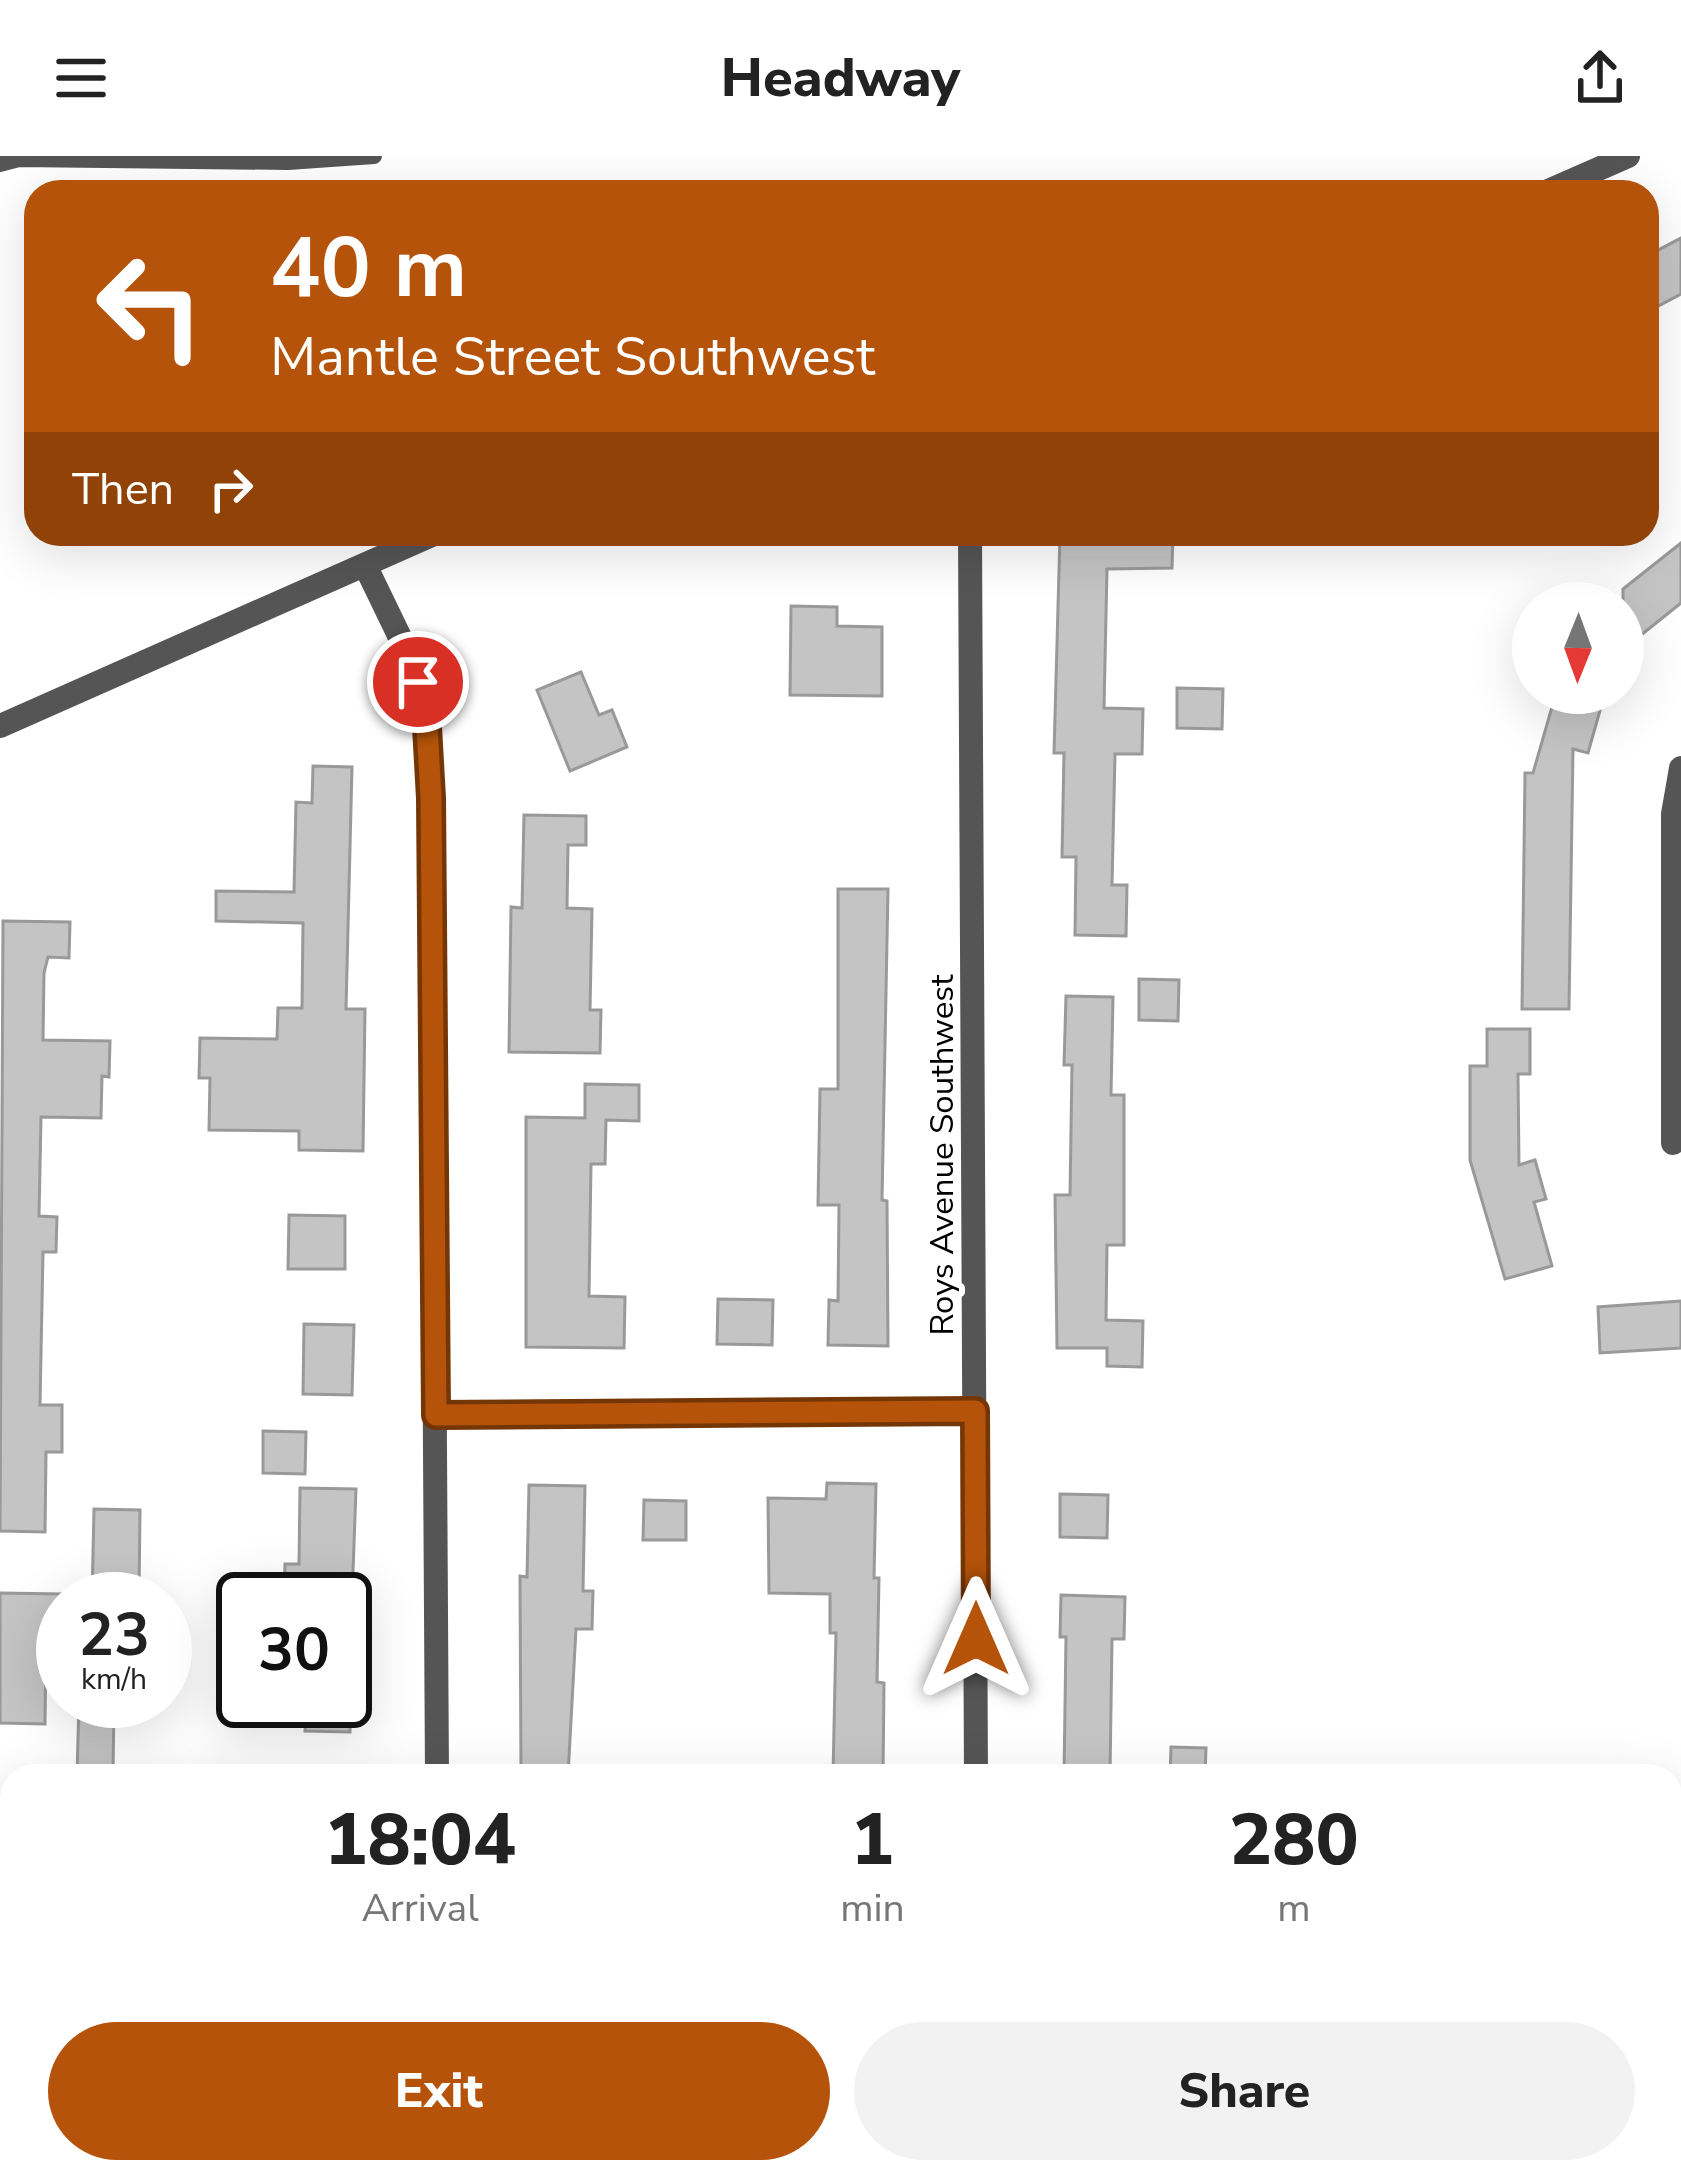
<!DOCTYPE html>
<html lang="en">
<head>
<meta charset="utf-8">
<style>
  body { margin:0; font-family:"Nunito Sans",sans-serif; background:#f2f2f2; color:#222; height:100vh; display:flex; flex-direction:column; font-size:45px; white-space:nowrap }
  * { box-sizing:border-box; margin:0 }
  p { font-size:39px; color:#767676 }
  .icon { flex:none; width:66px; height:66px; fill:none; stroke:currentColor; stroke-width:2; stroke-linecap:round; stroke-linejoin:round }
  .map { position:relative; flex:1; overflow:hidden }
  .drawer { position:absolute; left:0px; top:1608px; width:1683px; height:420px; display:flex; flex-direction:column; background:#fff; border-radius:36px 36px 0 0; box-shadow:0 12px 48px #0002 }
  .drawer>* { flex:none }
  .top-card { position:absolute; left:24px; top:24px; width:1635px; height:366px; border-radius:36px; box-shadow:0 12px 48px #0002; background:#b45309; color:#fff; overflow:hidden }
  .needle { width:78px; rotate:181deg }
  .tools { position:absolute; left:1512px; top:426px; display:grid; gap:24px }
  .tools a { display:grid; place-items:center; width:132px; height:132px; border-radius:50%; background:#fff; box-shadow:0 12px 48px #0002; font-size:60px }
  .speed { position:absolute; left:36px; top:1416px; display:flex; gap:24px; font-size:60px; font-weight:700; text-align:center }
  .speed>* { display:grid; place-content:center; width:156px; height:156px; border-radius:50%; background:#fff; box-shadow:0 12px 48px #0002; line-height:1 }
  .speed small { font-size:30px; font-weight:400 }
  .speed .limit { border:6px solid #111; border-radius:18px; background:#fff; color:#111 }
  .pin { position:absolute; display:grid; place-items:center; width:102px; height:102px; color:#fff; margin:-51px; border:6px solid #fff; border-radius:50%; box-shadow:0 3px 12px #0007 }
  .me { position:absolute; width:132px; margin:-66px; rotate:0deg; stroke-linejoin:round; filter:drop-shadow(0 0 9px #0008) }
  .turn { display:flex; align-items:center; gap:42px; height:252px; padding:0 48px; font-size:54px }
  .turn .icon { width:156px; height:156px; stroke-width:2.5 }
  .turn b { display:block; font-size:84px; line-height:102px }
  .then { display:flex; align-items:center; height:114px; padding:0 48px; background:#0003; gap:24px; font-size:45px }
  .eta { display:flex; justify-content:space-evenly; align-items:center; height:204px; text-align:center }
  .eta b { font-size:72px; font-weight:800; line-height:84px }
  .cta { display:flex; gap:24px; margin-top:auto; padding:24px 48px }
  .cta a { flex:1; height:138px; border-radius:72px; background:#b45309; color:#fff; font-size:48px; font-weight:800; line-height:138px; text-align:center }
  .cta a+a { background:#f2f2f2; color:#222 }
  header { display:flex; justify-content:space-between; align-items:center; height:156px; padding:0 48px; background:#fff; font-size:54px; font-weight:800 }
  .map>svg:first-child { display:block }
  .building { fill:#c4c4c4; stroke:#999; stroke-width:3 }
  .lines { fill:none; stroke-linecap:round; stroke-linejoin:round }
  .service { stroke:#555; stroke-width:16 }
  .minor { stroke:#555; stroke-width:24 }
  .route-casing { stroke:#753606; stroke-width:30 }
  .route { stroke:#b45309; stroke-width:21 }
  .labels { text-anchor:middle; stroke-width:12; stroke-linejoin:round; paint-order:stroke }
  .street-label { font-size:33px; fill:#000; stroke:#fff }
</style>
</head>
<body>
<header><svg class="icon" aria-label="menu" viewBox="0 0 24 24"><path d="M4 6h16M4 12h16M4 18h16"/></svg>Headway<svg class="icon" aria-label="share" viewBox="0 0 24 24"><path d="M12 15V3M7 8l5-5 5 5M5 13v7h14v-7"/></svg></header>
<div class="map">
<svg width="1681" height="2028" viewBox="0 0 1681 2028">
  <rect width="100%" height="100%" fill="#fff"/>
  <g class="building">
    <polygon points="1681,82 1681,138 1647,156 1647,100"/>
    <polygon points="1060,378 1173,378 1172,412 1107,413 1104,552 1143,553 1142,598 1115,598 1112,729 1127,729 1126,780 1075,779 1076,701 1062,701 1064,597 1054,597"/>
    <polygon points="1681,387 1681,447 1636,483 1623,466 1623,433"/>
    <polygon points="791,450 837,451 837,470 882,471 882,540 790,539"/>
    <polygon points="581,516 599,559 612,554 627,591 570,615 537,534"/>
    <polygon points="1177,532 1223,533 1222,573 1177,572"/>
    <polygon points="1556,537 1605,537 1588,597 1573,593 1569,853 1522,853 1525,617 1533,617"/>
    <polygon points="313,610 352,611 346,853 365,853 363,995 299,994 299,975 209,974 210,922 199,922 200,882 277,883 278,852 302,852 303,767 216,765 216,735 294,736 296,646 312,647"/>
    <polygon points="524,659 586,660 586,689 568,689 567,752 592,753 590,854 601,854 600,897 509,896 511,751 522,752"/>
    <polygon points="838,733 888,733 882,1044 887,1045 888,1190 828,1189 829,1144 838,1145 839,1049 818,1049 820,933 838,933"/>
    <polygon points="3,765 70,766 69,802 48,801 44,817 43,884 110,885 109,921 102,920 101,962 41,961 39,1060 57,1061 56,1096 43,1096 40,1249 62,1249 62,1296 46,1296 45,1376 0,1375"/>
    <polygon points="1139,823 1179,824 1178,865 1139,864"/>
    <polygon points="1066,840 1113,841 1111,939 1124,939 1124,1089 1107,1089 1106,1164 1143,1165 1142,1211 1107,1210 1107,1192 1057,1192 1055,1039 1070,1039 1072,909 1064,909"/>
    <polygon points="1487,873 1530,873 1530,918 1518,918 1519,1009 1535,1004 1546,1043 1534,1046 1552,1110 1505,1123 1470,1004 1470,910 1487,910"/>
    <polygon points="585,928 639,929 639,965 606,964 605,1008 591,1008 589,1140 625,1141 624,1192 526,1191 526,961 585,962"/>
    <polygon points="289,1059 345,1060 345,1113 288,1113"/>
    <polygon points="718,1143 773,1144 772,1189 717,1188"/>
    <polygon points="1681,1145 1681,1192 1600,1197 1598,1151"/>
    <polygon points="304,1168 354,1169 352,1239 303,1238"/>
    <polygon points="263,1275 306,1276 305,1318 263,1317"/>
    <polygon points="827,1327 876,1328 874,1422 879,1422 877,1526 884,1527 883,1620 833,1620 836,1477 830,1477 830,1438 769,1437 768,1342 826,1343"/>
    <polygon points="529,1329 585,1330 583,1435 593,1435 592,1473 576,1473 568,1620 521,1620 520,1420 527,1421"/>
    <polygon points="300,1332 356,1333 352,1443 284,1443 285,1408 299,1408"/>
    <polygon points="1060,1338 1108,1339 1107,1382 1060,1381"/>
    <polygon points="644,1344 686,1345 686,1384 643,1384"/>
    <polygon points="94,1353 140,1354 139,1443 92,1443"/>
    <polygon points="0,1437 63,1438 63,1485 46,1485 45,1568 0,1567"/>
    <polygon points="1061,1439 1125,1441 1124,1483 1112,1483 1110,1620 1064,1620 1066,1481 1060,1481"/>
    <polygon points="79,1545 114,1545 113,1620 77,1620"/>
    <polygon points="306,1545 351,1545 350,1576 305,1575"/>
    <polygon points="1171,1591 1206,1592 1205,1620 1170,1620"/>
  </g>
  <g class="lines">
    <polyline class="service" points="0,8 19,3 288,6 374,0"/>
    <g class="minor">
      <polyline points="1546,36 1628,0"/>
      <polyline points="970,378 976,1620"/>
      <polyline points="365,409 409,500 426,553 431,642 437,1620"/>
      <polyline points="0,570 434,378"/>
      <polyline points="1673,987 1673,658 1681,612"/>
      <polyline points="436,1259 975,1255"/>
      <polyline points="437,2016 437,2028"/>
      <polyline points="977,2016 977,2028"/>
    </g>
  </g>
  <g class="lines">
    <defs>
      <polyline id="route" points="418,526 426,553 431,642 436,1259 975,1255 976,1483"/>
    </defs>
    <use href="#route" class="route-casing"/>
    <use href="#route" class="route"/>
  </g>
  <g class="labels">
    <g class="street-label">
      <text transform="translate(941 999) rotate(-90)" y="12">Roys Avenue Southwest</text>
    </g>
  </g>
</svg>
<div class="tools">
<a><svg class="needle" viewBox="-14 -14 28 28"><path d="M0-13l5 13h-10z" fill="#e53935"/><path d="M0 13l5-13h-10z" fill="#767676"/></svg></a>
</div>
<div class="speed"><div>23<small>km/h</small></div><div class="limit">30</div></div>
<div class="pin" style="left:418px;top:526px;background:#d93025"><svg class="icon" aria-label="arrive" viewBox="0 0 24 24"><path d="M6 21V4h12l-3 4 3 4H6"/></svg></div>
<svg class="me" style="left:976px;top:1483px" viewBox="-20 -20 40 40"><path d="M0-17L14 15 0 8-14 15z" fill="#b45309" stroke="#fff" stroke-width="4"/></svg>
<div class="top-card">
<div class="turn"><svg class="icon" aria-label="left" viewBox="0 0 24 24"><path d="M17 20v-9H6M10 6l-5 5 5 5"/></svg><div><b>40 m</b>Mantle Street Southwest</div></div>
<div class="then">Then<svg class="icon" aria-label="right" viewBox="0 0 24 24"><path d="M7 20v-9h11M14 6l5 5-5 5"/></svg></div>
</div>
<section class="drawer">
<div class="eta">
<div><b>18:04</b><p>Arrival</p></div>
<div><b>1</b><p>min</p></div>
<div><b>280</b><p>m</p></div>
</div>
<div class="cta"><a>Exit</a><a>Share</a></div>
</section>
</div>
</body>
</html>
